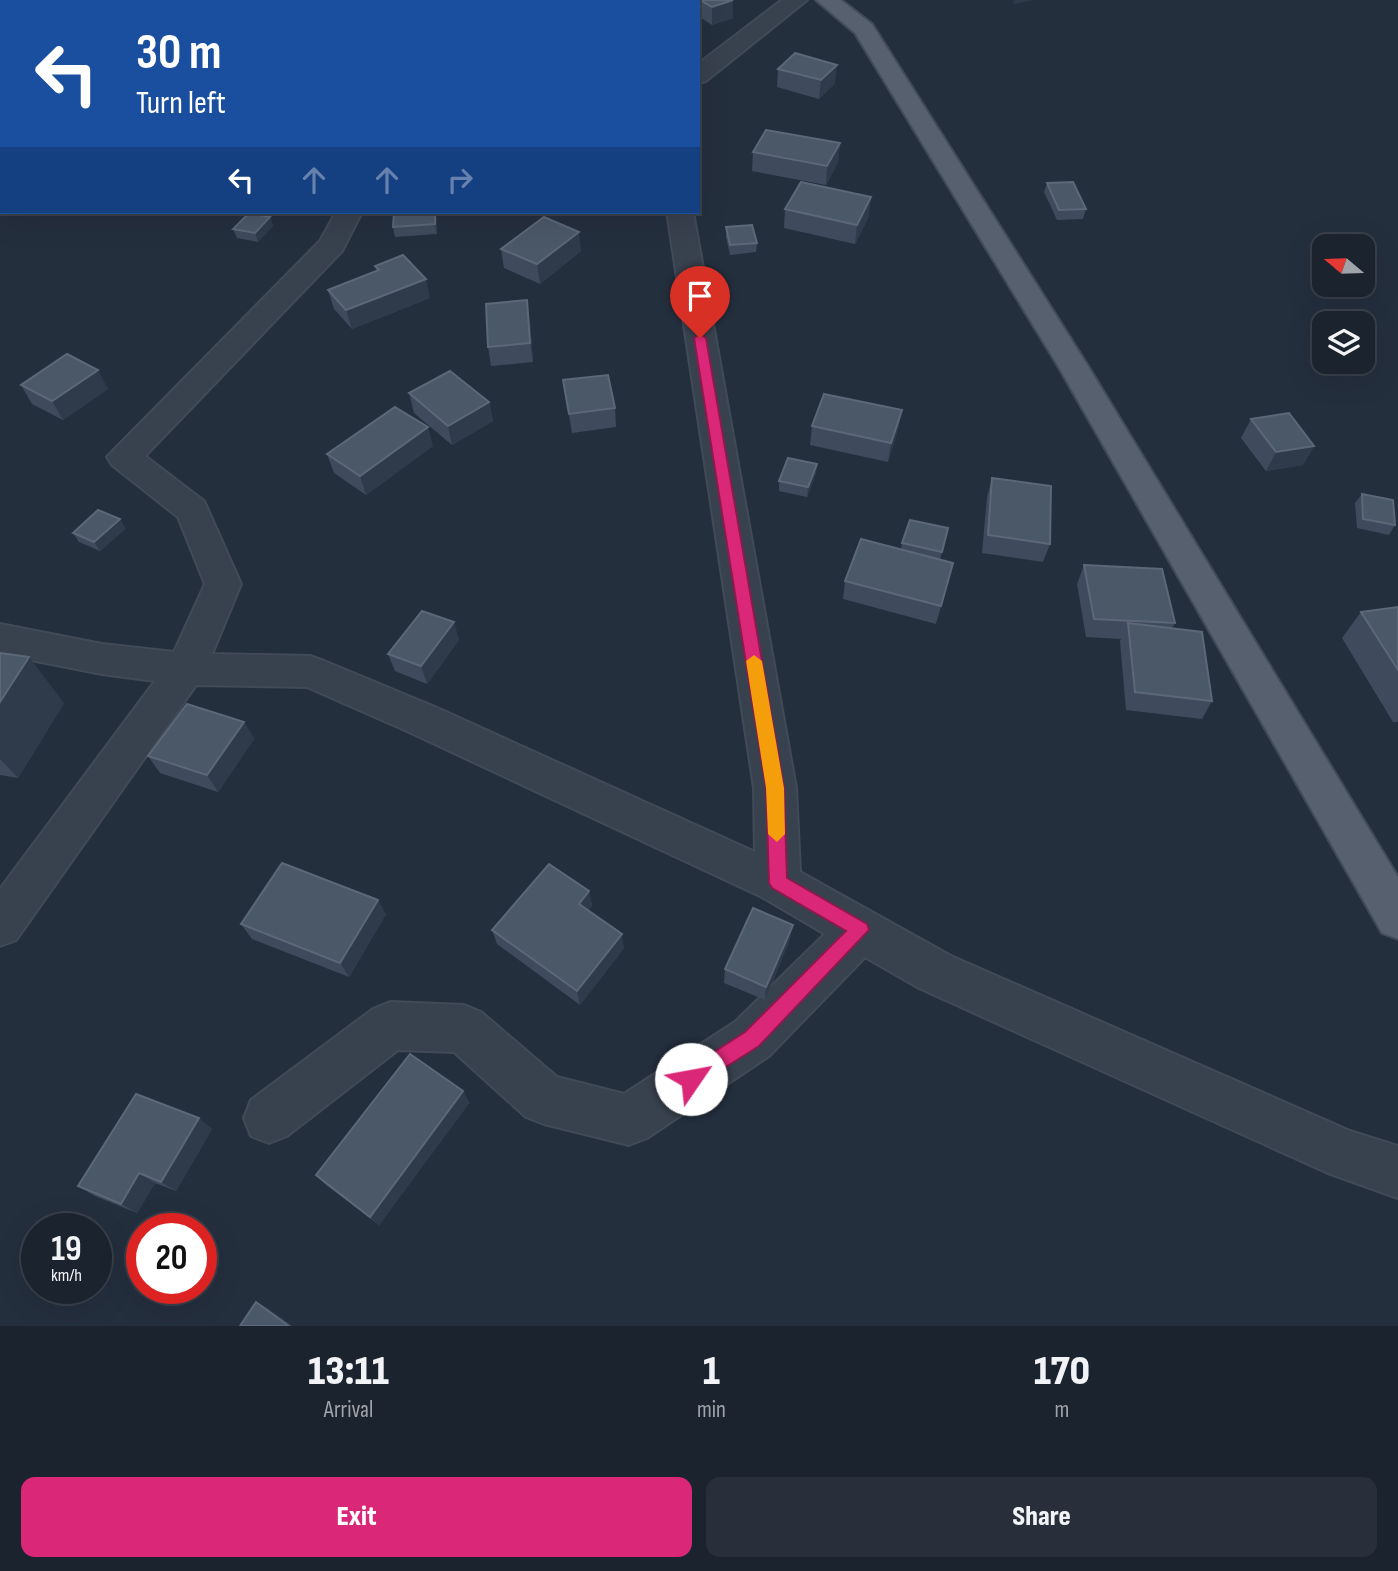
<!DOCTYPE html>
<html lang="en">
<head>
<meta charset="utf-8">
<style>
  body { margin:0; font-family:"Sofia Sans Condensed",sans-serif; background:#282f3a; color:#f1f3f6; height:100vh; display:flex; flex-direction:column; font-size:26px; white-space:nowrap }
  * { box-sizing:border-box; margin:0 }
  p { font-size:23px; color:#a0a4aa }
  .icon { flex:none; width:38px; height:38px; fill:none; stroke:currentColor; stroke-width:2; stroke-linecap:round; stroke-linejoin:round }
  .map { position:relative; height:1326px; overflow:hidden }
  .details { display:flex; flex-direction:column; background:#1b232e; flex:1 }
  .details>* { flex:none }
  .hud { position:absolute; left:0px; top:0px; width:700px; height:214px; box-shadow:0 7px 28px #0002,0 0 0 2px #39404a; background:#1a4fa0; color:#fff; overflow:hidden }
  .needle { width:46px; rotate:289deg }
  .fabs { position:absolute; left:1312px; top:234px; display:grid; gap:14px }
  .fabs a { display:grid; place-items:center; width:63px; height:63px; border-radius:14px; background:#1b232e; box-shadow:0 7px 28px #0002,0 0 0 2px #39404a; font-size:35px }
  .speed { position:absolute; left:21px; top:1213px; display:flex; gap:14px; font-size:35px; font-weight:700; text-align:center }
  .speed>* { display:grid; place-content:center; width:91px; height:91px; border-radius:50%; background:#1b232e; box-shadow:0 7px 28px #0002,0 0 0 2px #39404a; line-height:1 }
  .speed small { font-size:18px; font-weight:400 }
  .speed .limit { border:10px solid #d22; background:#fff; color:#111 }
  .pin { position:absolute; display:grid; place-items:center; width:60px; height:60px; color:#fff; margin:-72px -30px; border-radius:50% 50% 50% 0; rotate:-45deg; box-shadow:0 0 7px #0007 }
  .pin .icon { rotate:45deg }
  .me { position:absolute; width:77px; margin:-38px; rotate:57deg; stroke-linejoin:round; filter:drop-shadow(0 0 5px #0008) }
  .turn { display:flex; align-items:center; gap:24px; height:147px; padding:0 21px; font-size:32px }
  .turn .icon { width:91px; height:91px; stroke-width:2.5 }
  .turn b { display:block; font-size:49px; line-height:60px }
  .lanes { display:flex; align-items:center; height:66px; padding:0 21px; background:#0003; justify-content:center; gap:35px; direction:ltr }
  .lanes .off { opacity:.35 }
  .eta { display:flex; justify-content:space-evenly; align-items:center; height:119px; text-align:center }
  .eta b { font-size:42px; font-weight:800; line-height:49px }
  .button { display:flex; gap:14px; margin-top:auto; padding:14px 21px }
  .button a { flex:1; height:80px; border-radius:14px; background:#db2777; color:#fff; font-size:28px; font-weight:800; line-height:80px; text-align:center }
  .button a+a { background:#282f3a; color:#f1f3f6 }
  .map>svg:first-child { display:block }
  .lines { fill:none; stroke-linecap:round; stroke-linejoin:round }
  .minor-casing { stroke:#414a57; stroke-width:4 }
  .major-casing { stroke:#414a57; stroke-width:4 }
  .minor { fill:#38414e; fill-rule:evenodd }
  .major { fill:#56606e; fill-rule:evenodd }
  .wall { fill:#3f4b5c }
  .shaded-wall { fill:#2f3b4b }
  .building { fill:#4b5868; stroke:#5c6777; stroke-width:2 }
  .route { fill:#db2777; stroke:#8e194d; stroke-width:2 }
  .slow { fill:#f59e0b }
</style>
</head>
<body>
<div class="map">
<svg width="1398" height="1326" viewBox="0 0 1398 1326">
  <rect width="100%" height="100%" fill="#242f3e"/>
  <g class="lines">
    <defs>
      <g id="minor">
        <polygon points="382,0 404,0 406,2 383,2"/>
        <polygon points="782,0 807,0 706,81 698,83 698,64"/>
        <polygon points="336,212 362,212 342,251 145,456 204,501 241,584 212,654 310,656 324,661 435,707 755,852 754,788 667,212 693,212 796,788 800,872 951,956 1350,1131 1398,1146 1398,1198 1328,1173 919,988 865,957 769,1056 647,1138 629,1145 544,1124 526,1117 454,1052 398,1050 287,1136 269,1143 251,1136 244,1118 251,1100 373,1009 390,1002 464,1005 481,1012 557,1077 624,1094 735,1022 825,934 762,897 407,731 307,687 196,685 16,940 0,946 0,889 155,681 102,674 0,654 0,624 102,644 174,652 205,584 178,517 112,465 107,457 320,241"/>
      </g>
      <polygon id="major" points="816,0 841,0 872,24 1088,366 1398,877 1398,939 1382,933 1058,366 855,33"/>
    </defs>
    <use href="#minor" class="minor-casing"/>
    <use href="#major" class="major-casing"/>
    <use href="#minor" class="minor"/>
    <use href="#major" class="major"/>
  </g>
  <g class="wall">
    <polygon points="681,0 733,0 733,18 712,25 698,16 698,2 681,2"/>
    <polygon points="778,69 835,83 819,99 777,87"/>
    <polygon points="840,143 838,162 826,185 752,171 753,152"/>
    <polygon points="1047,183 1086,209 1083,219 1057,220 1044,192"/>
    <polygon points="785,209 869,216 855,244 784,228"/>
    <polygon points="236,212 262,212 259,215 270,217 273,226 258,242 237,238 233,229 247,215 237,213"/>
    <polygon points="394,212 436,212 437,234 395,237 393,227"/>
    <polygon points="726,227 757,243 756,252 730,255 726,237"/>
    <polygon points="501,249 581,251 540,284 504,268"/>
    <polygon points="375,266 430,298 352,329 334,309 328,290 377,271"/>
    <polygon points="530,320 533,362 491,366 488,347"/>
    <polygon points="563,380 615,408 616,427 572,433"/>
    <polygon points="21,385 108,389 63,420 32,404"/>
    <polygon points="409,393 489,402 493,421 452,445 414,413"/>
    <polygon points="902,410 898,429 888,462 810,445 812,426"/>
    <polygon points="1251,419 1314,446 1303,465 1266,471 1241,438"/>
    <polygon points="433,446 366,495 334,473 327,454"/>
    <polygon points="817,464 816,473 807,497 779,491 779,481"/>
    <polygon points="992,478 1050,544 1043,562 982,553 987,497"/>
    <polygon points="1362,494 1395,525 1389,535 1357,528 1355,503"/>
    <polygon points="120,519 125,529 100,551 79,542 73,533"/>
    <polygon points="948,528 940,560 953,563 936,624 843,599 845,581 901,550 902,543"/>
    <polygon points="1084,565 1175,623 1172,628 1212,701 1202,719 1126,710 1120,641 1121,639 1086,637 1077,584"/>
    <polygon points="1398,607 1398,722 1393,722 1342,638 1361,612"/>
    <polygon points="459,640 427,684 395,671 388,654"/>
    <polygon points="0,653 64,703 18,778 0,775"/>
    <polygon points="244,722 254,739 218,792 160,773 148,756"/>
    <polygon points="589,891 592,906 588,910 624,948 580,1005 497,944 492,930"/>
    <polygon points="386,914 349,977 252,939 241,924"/>
    <polygon points="790,939 765,1000 724,983 725,969"/>
    <polygon points="463,1091 469,1103 379,1225 326,1185 316,1175"/>
    <polygon points="212,1129 176,1191 155,1183 137,1213 95,1196 78,1186"/>
  </g>
  <g class="shaded-wall">
    <polygon points="733,0 733,18 712,25 712,7"/>
    <polygon points="1014,0 1033,0 1013,4"/>
    <polygon points="837,65 835,83 819,99 821,80"/>
    <polygon points="840,143 838,162 826,185 827,166"/>
    <polygon points="871,197 869,216 855,244 857,225"/>
    <polygon points="435,212 436,212 437,217 437,234 435,224"/>
    <polygon points="270,217 273,226 258,242 255,233"/>
    <polygon points="579,232 581,251 540,284 537,264"/>
    <polygon points="426,279 430,298 352,329 346,310"/>
    <polygon points="527,300 530,320 533,362 530,343"/>
    <polygon points="98,370 108,389 63,420 52,401"/>
    <polygon points="489,402 493,421 452,445 448,426"/>
    <polygon points="902,410 898,429 888,462 891,443"/>
    <polygon points="428,427 433,446 366,495 360,476"/>
    <polygon points="1314,446 1303,465 1266,471 1276,452"/>
    <polygon points="817,464 816,473 807,497 808,487"/>
    <polygon points="120,519 125,529 100,551 94,542"/>
    <polygon points="454,622 459,640 427,684 421,666"/>
    <polygon points="29,657 64,703 18,778 0,759 0,702"/>
    <polygon points="244,722 254,739 218,792 207,775"/>
    <polygon points="589,891 592,906 582,918 579,904"/>
    <polygon points="378,900 386,914 349,977 340,963"/>
    <polygon points="793,925 790,939 765,1000 766,987"/>
    <polygon points="622,934 624,948 580,1005 577,991"/>
    <polygon points="463,1091 469,1103 379,1225 370,1217"/>
    <polygon points="199,1118 212,1129 176,1191 161,1182"/>
    <polygon points="139,1173 155,1183 137,1213 121,1204"/>
    <polygon points="256,1302 269,1309 293,1326 289,1326"/>
  </g>
  <g class="building">
    <polygon points="700,0 733,0 712,7"/>
    <polygon points="795,53 837,65 821,80 778,69"/>
    <polygon points="766,130 840,143 827,166 753,152"/>
    <polygon points="801,182 871,197 857,225 785,209"/>
    <polygon points="1073,182 1086,209 1059,210 1047,183"/>
    <polygon points="394,212 435,212 435,224 393,227"/>
    <polygon points="249,213 270,217 255,233 233,229"/>
    <polygon points="544,217 579,232 537,264 501,249"/>
    <polygon points="752,225 757,243 730,245 726,227"/>
    <polygon points="403,255 426,279 346,310 328,290 379,270 375,266"/>
    <polygon points="527,300 530,343 488,347 486,304"/>
    <polygon points="67,354 98,370 52,401 21,385"/>
    <polygon points="450,371 489,402 448,426 409,393"/>
    <polygon points="608,375 615,408 569,414 563,380"/>
    <polygon points="824,394 902,410 891,443 812,426"/>
    <polygon points="395,407 428,427 360,476 327,454"/>
    <polygon points="1289,413 1314,446 1276,452 1251,419"/>
    <polygon points="788,458 817,464 808,487 779,481"/>
    <polygon points="992,478 1051,486 1050,544 988,535"/>
    <polygon points="1362,494 1393,500 1395,525 1363,519"/>
    <polygon points="98,510 120,519 94,542 73,533"/>
    <polygon points="910,520 948,528 942,552 902,543"/>
    <polygon points="861,539 953,563 941,606 845,581"/>
    <polygon points="1084,565 1162,569 1175,623 1094,619"/>
    <polygon points="1398,607 1398,670 1361,612"/>
    <polygon points="422,611 454,622 421,666 388,654"/>
    <polygon points="1128,623 1202,632 1212,701 1135,692"/>
    <polygon points="0,653 29,657 0,702"/>
    <polygon points="187,704 244,722 207,775 148,756"/>
    <polygon points="282,863 378,900 340,963 241,924"/>
    <polygon points="549,864 589,891 579,904 622,934 577,991 492,930"/>
    <polygon points="753,908 793,925 766,987 725,969"/>
    <polygon points="410,1054 463,1091 370,1217 316,1175"/>
    <polygon points="136,1094 199,1118 161,1182 139,1173 121,1204 78,1186"/>
    <polygon points="256,1302 289,1326 240,1326"/>
  </g>
  <polygon class="route" points="700,334 706,338 784,788 787,878 867,924 869,930 759,1046 691,1089 683,1086 680,1079 683,1072 745,1032 846,931 772,888 769,883 766,788 694,338"/>
  <polygon class="slow" points="754,655 762,661 784,788 785,834 777,842 768,834 766,788 746,661"/>
</svg>
<div class="fabs">
<a><svg class="needle" viewBox="-14 -14 28 28"><path d="M0-13l5 13h-10z" fill="#e53935"/><path d="M0 13l5-13h-10z" fill="#a0a4aa"/></svg></a>
<a><svg class="icon" aria-label="layers" viewBox="0 0 24 24"><path d="M12 4l9 5-9 5-9-5zM3 14l9 5 9-5"/></svg></a>
</div>
<div class="speed"><div>19<small>km/h</small></div><div class="limit">20</div></div>
<div class="pin" style="left:700px;top:338px;background:#d93025"><svg class="icon" aria-label="arrive" viewBox="0 0 24 24"><path d="M6 21V4h12l-3 4 3 4H6"/></svg></div>
<svg class="me" style="left:691px;top:1079px" viewBox="-20 -20 40 40"><circle r="19" fill="#fff"/><path d="M0-13L10 11 0 6-10 11z" fill="#db2777"/></svg>
<div class="hud">
<div class="turn"><svg class="icon" aria-label="left" viewBox="0 0 24 24"><path d="M17 20v-9H6M10 6l-5 5 5 5"/></svg><div><b>30 m</b>Turn left</div></div>
<div class="lanes"><svg class="icon" aria-label="left" viewBox="0 0 24 24"><path d="M17 20v-9H6M10 6l-5 5 5 5"/></svg><svg class="icon off" aria-label="ahead" viewBox="0 0 24 24"><path d="M12 20V5M6 11l6-6 6 6"/></svg><svg class="icon off" aria-label="ahead" viewBox="0 0 24 24"><path d="M12 20V5M6 11l6-6 6 6"/></svg><svg class="icon off" aria-label="right" viewBox="0 0 24 24"><path d="M7 20v-9h11M14 6l5 5-5 5"/></svg></div>
</div>
</div>
<section class="details">
<div class="eta">
<div><b>13:11</b><p>Arrival</p></div>
<div><b>1</b><p>min</p></div>
<div><b>170</b><p>m</p></div>
</div>
<div class="button"><a>Exit</a><a>Share</a></div>
</section>
</body>
</html>
